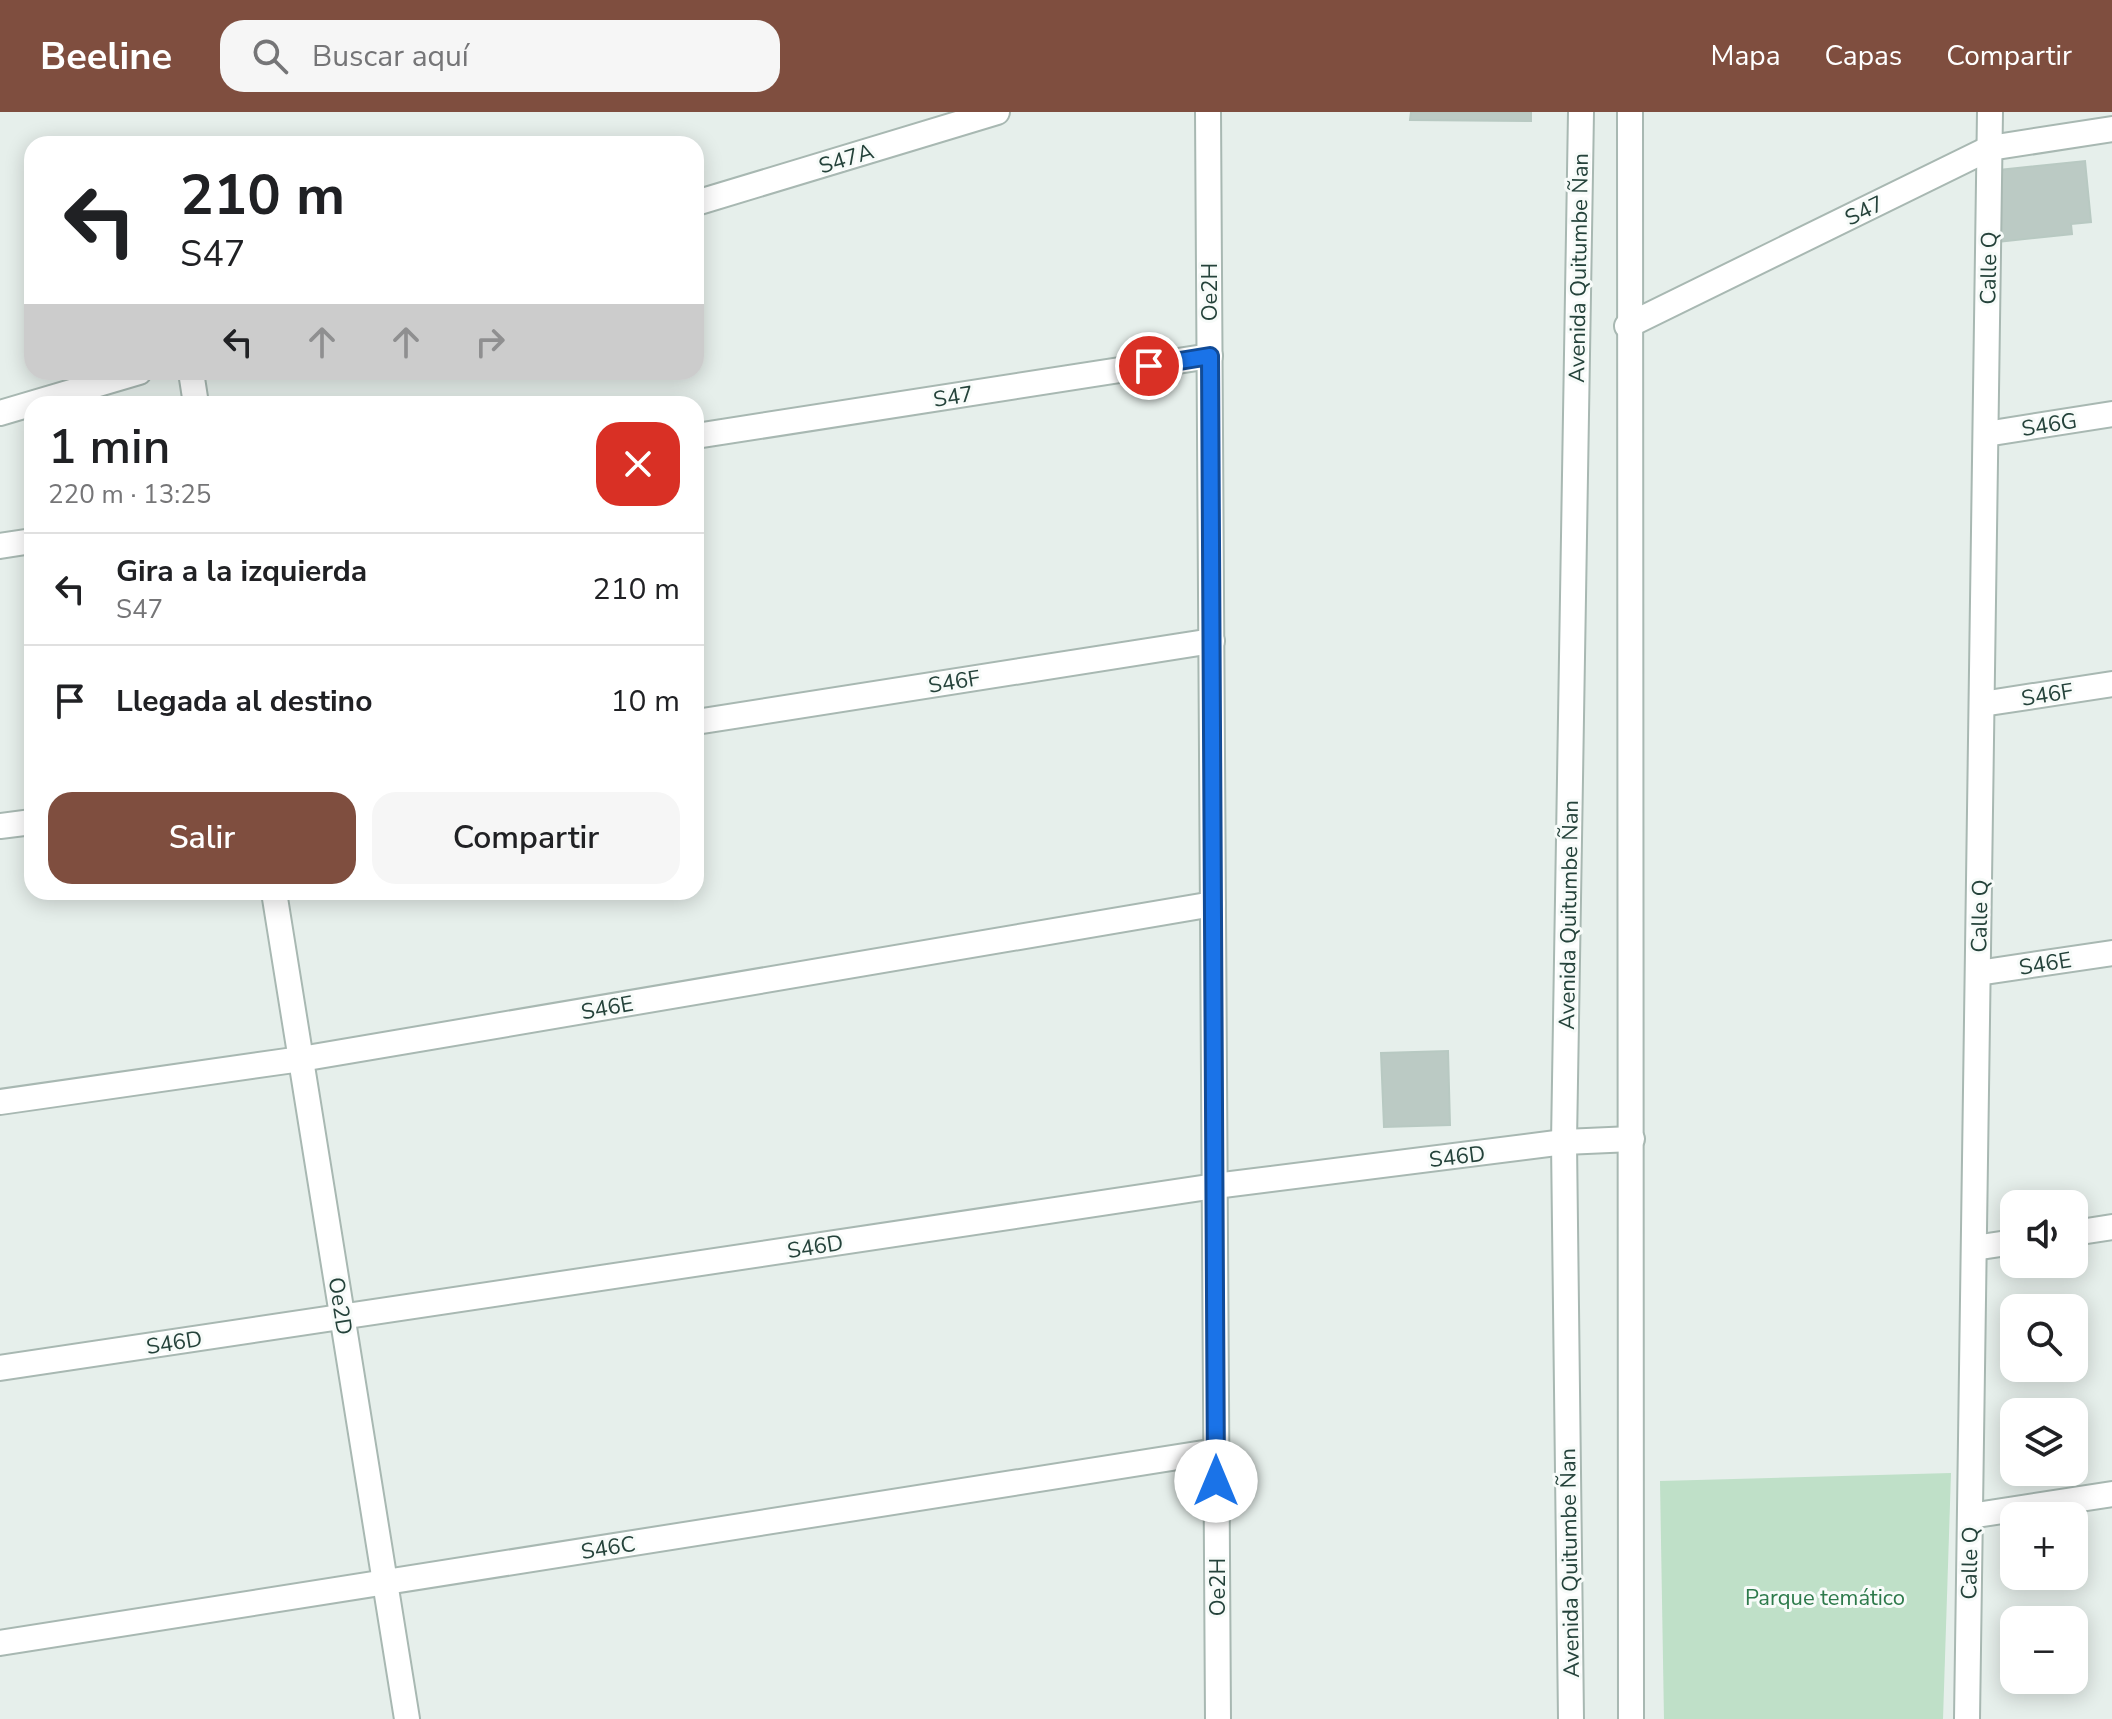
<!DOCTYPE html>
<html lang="es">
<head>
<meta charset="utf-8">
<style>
  body { margin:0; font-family:"Nunito Sans",sans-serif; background:#f6f6f6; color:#202124; height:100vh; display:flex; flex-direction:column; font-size:30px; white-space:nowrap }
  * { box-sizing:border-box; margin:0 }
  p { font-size:26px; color:#757577 }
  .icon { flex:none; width:44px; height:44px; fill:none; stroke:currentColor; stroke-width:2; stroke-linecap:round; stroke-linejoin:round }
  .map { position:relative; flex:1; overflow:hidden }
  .details { position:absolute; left:24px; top:284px; width:680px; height:504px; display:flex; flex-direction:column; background:#fff; border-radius:24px; box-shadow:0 4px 20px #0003 }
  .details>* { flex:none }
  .hud { position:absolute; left:24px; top:24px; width:680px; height:244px; border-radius:24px; box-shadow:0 4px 20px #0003; background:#fff; color:#202124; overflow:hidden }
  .fabs { position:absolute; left:2000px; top:1078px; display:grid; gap:16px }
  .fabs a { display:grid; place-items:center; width:88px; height:88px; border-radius:16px; background:#fff; box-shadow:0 4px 20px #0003; font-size:40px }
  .pin { position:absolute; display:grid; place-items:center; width:68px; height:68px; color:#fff; margin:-34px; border:4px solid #fff; border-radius:50%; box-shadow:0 2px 8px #0007 }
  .me { position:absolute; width:88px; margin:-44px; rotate:0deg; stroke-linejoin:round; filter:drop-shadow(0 0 6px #0008) }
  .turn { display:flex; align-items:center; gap:28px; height:168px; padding:0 24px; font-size:36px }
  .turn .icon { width:104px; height:104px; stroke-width:2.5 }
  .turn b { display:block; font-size:56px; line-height:68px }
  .lanes { display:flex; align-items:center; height:76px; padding:0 24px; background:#0003; justify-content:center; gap:40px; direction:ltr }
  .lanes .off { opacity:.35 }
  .round { display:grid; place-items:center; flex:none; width:84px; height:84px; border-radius:24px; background:#f6f6f6 }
  .overview { display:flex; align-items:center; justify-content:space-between; height:136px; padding:0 24px }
  h1 { font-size:48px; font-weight:600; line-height:60px }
  .primary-button { display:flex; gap:16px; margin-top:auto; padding:16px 24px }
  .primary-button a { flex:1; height:92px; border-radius:24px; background:#7f4e3f; color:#fff; font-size:32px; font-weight:600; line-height:92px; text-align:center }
  .primary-button a+a { background:#f6f6f6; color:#202124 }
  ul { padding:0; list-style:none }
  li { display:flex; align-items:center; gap:24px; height:112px; padding:0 24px; border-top:2px solid #e0e0e0 }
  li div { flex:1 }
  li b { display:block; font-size:30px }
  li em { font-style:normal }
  header { display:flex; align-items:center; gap:48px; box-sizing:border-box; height:112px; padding:0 40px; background:#7f4e3f; color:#fff }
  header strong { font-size:38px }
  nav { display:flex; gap:44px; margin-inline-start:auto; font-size:28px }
  .search { width:560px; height:72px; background:#f6f6f6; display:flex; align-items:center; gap:20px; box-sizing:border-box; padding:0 28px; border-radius:24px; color:#757577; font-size:30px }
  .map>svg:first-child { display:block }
  .green { fill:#bfe0c8 }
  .building { fill:#bbcac4; stroke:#b8c9c2; stroke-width:2 }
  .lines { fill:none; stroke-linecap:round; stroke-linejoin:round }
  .minor-casing { stroke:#a8b8b2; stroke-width:28 }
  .minor { stroke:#fff; stroke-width:24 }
  .route-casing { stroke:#114b97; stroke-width:20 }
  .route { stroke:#1a73e8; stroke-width:14 }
  .labels { text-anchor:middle; stroke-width:6; stroke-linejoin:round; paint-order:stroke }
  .street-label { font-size:22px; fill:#24423a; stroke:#f7fbf9 }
  .park-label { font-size:22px; fill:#2d7a4b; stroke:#f7fbf9 }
</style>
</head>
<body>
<header>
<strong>Beeline</strong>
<div class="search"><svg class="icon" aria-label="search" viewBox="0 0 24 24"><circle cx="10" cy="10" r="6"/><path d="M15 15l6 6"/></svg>Buscar aquí</div>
<nav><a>Mapa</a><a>Capas</a><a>Compartir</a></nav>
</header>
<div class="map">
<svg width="2112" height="1607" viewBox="0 0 2112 1607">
  <rect width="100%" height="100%" fill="#e6efeb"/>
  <polygon class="green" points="1951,1361 1943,1607 1664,1607 1660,1369"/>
  <g class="building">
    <polygon points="1411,0 1531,0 1531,9 1410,8"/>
    <polygon points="2085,49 2091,110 2071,112 2072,122 1998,130 1990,59"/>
    <polygon points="1448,939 1450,1013 1384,1015 1381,941"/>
  </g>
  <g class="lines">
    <defs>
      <g id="minor">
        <polyline points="1208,0 1218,1607"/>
        <polyline points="1630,0 1631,1607"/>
        <polyline points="696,91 997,0"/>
        <polyline points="1627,214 1990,36 2112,17"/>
        <polyline points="191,260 196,292"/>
        <polyline points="0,301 139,260"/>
        <polyline points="1986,322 2112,302"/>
        <polyline points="696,324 1210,244"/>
        <polyline points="0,434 32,429"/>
        <polyline points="1982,592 2112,572"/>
        <polyline points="696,610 1212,529"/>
        <polyline points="0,714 32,710"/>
        <polyline points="274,780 407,1607"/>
        <polyline points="1978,861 2112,841"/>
        <polyline points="0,990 301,947 1213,792"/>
        <polyline points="2074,1121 2112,1115"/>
        <polyline points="1974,1136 2014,1130"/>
        <polyline points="0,1256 1215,1074 1564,1030 1632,1027"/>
        <polyline points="1970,1404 2112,1382"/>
        <polyline points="0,1531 1216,1339"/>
        <polyline points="1571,1607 1564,1030 1581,0"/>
        <polyline points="1967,1607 1990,0"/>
      </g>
    </defs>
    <use href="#minor" class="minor-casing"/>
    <use href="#minor" class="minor"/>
  </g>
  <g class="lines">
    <defs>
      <polyline id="route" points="1149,254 1210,244 1216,1369"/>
    </defs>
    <use href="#route" class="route-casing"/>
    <use href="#route" class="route"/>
  </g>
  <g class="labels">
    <g class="street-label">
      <text transform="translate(846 46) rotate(-17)" y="8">S47A</text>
      <text transform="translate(1864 98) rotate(-26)" y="8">S47</text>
      <text transform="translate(1578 156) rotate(-89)" y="8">Avenida Quitumbe Ñan</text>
      <text transform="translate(1988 156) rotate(-89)" y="8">Calle Q</text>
      <text transform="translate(1209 180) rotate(-90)" y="8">Oe2H</text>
      <text transform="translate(953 284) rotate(-9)" y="8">S47</text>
      <text transform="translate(2049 312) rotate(-9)" y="8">S46G</text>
      <text transform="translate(954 569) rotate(-9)" y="8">S46F</text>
      <text transform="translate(2047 582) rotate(-9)" y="8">S46F</text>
      <text transform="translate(1568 803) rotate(-89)" y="8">Avenida Quitumbe Ñan</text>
      <text transform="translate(1979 804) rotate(-89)" y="8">Calle Q</text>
      <text transform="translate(2045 851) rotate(-9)" y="8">S46E</text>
      <text transform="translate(607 895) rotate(-10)" y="8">S46E</text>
      <text transform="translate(1457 1044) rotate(-7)" y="8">S46D</text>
      <text transform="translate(815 1134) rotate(-9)" y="8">S46D</text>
      <text transform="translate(341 1194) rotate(81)" y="8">Oe2D</text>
      <text transform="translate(174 1230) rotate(-9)" y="8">S46D</text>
      <text transform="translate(608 1435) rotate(-9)" y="8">S46C</text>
      <text transform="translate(1569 1451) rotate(-91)" y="8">Avenida Quitumbe Ñan</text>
      <text transform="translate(1969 1451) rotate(-89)" y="8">Calle Q</text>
      <text transform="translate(1217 1475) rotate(-90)" y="8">Oe2H</text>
    </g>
    <g class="park-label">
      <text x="1825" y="1493">Parque temático</text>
    </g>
  </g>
</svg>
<div class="fabs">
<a><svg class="icon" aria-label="sound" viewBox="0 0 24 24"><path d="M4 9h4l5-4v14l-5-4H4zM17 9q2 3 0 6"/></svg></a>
<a><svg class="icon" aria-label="search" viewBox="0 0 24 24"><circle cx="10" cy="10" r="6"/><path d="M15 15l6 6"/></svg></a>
<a><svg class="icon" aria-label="layers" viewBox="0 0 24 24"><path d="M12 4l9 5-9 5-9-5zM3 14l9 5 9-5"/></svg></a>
<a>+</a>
<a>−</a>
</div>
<div class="pin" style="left:1149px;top:254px;background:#d93025"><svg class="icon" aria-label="arrive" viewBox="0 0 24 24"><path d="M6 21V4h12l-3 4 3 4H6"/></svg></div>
<svg class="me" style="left:1216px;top:1369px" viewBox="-20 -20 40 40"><circle r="19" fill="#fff"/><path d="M0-13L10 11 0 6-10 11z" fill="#1a73e8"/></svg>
<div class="hud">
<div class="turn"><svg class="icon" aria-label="left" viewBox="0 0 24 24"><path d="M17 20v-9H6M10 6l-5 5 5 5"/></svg><div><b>210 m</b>S47</div></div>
<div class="lanes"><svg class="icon" aria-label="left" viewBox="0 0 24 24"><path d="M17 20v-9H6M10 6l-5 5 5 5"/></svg><svg class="icon off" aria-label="ahead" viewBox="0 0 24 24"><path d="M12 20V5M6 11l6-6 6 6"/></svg><svg class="icon off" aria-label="ahead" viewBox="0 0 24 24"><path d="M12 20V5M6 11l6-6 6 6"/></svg><svg class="icon off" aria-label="right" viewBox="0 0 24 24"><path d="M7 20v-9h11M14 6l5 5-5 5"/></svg></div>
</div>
<section class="details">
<div class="overview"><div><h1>1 min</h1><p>220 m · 13:25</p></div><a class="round" style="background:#d93025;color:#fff"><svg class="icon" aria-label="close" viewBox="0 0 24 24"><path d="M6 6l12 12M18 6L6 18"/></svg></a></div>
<ul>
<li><svg class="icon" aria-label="left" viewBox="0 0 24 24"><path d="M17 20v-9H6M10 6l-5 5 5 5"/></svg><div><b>Gira a la izquierda</b><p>S47</p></div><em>210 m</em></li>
<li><svg class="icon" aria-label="arrive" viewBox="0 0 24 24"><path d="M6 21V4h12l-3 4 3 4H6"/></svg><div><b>Llegada al destino</b></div><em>10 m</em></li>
</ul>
<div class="primary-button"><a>Salir</a><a>Compartir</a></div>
</section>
</div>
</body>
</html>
